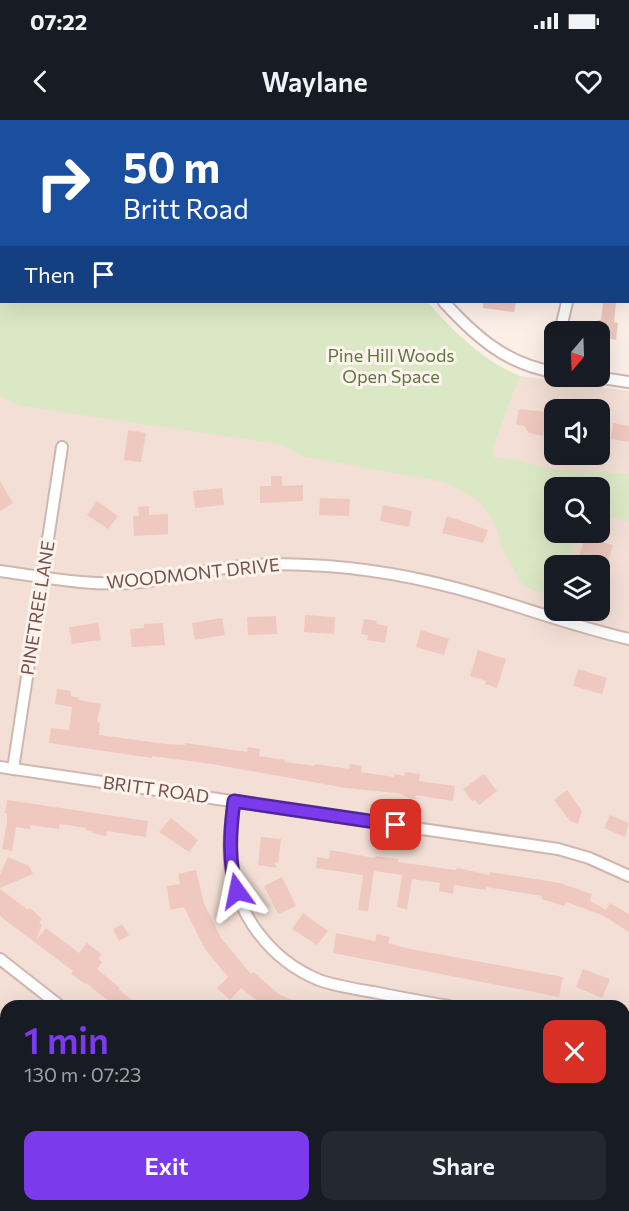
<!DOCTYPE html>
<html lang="en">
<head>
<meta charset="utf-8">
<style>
  body { margin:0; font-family:Commissioner,sans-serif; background:#242831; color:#f1f3f6; height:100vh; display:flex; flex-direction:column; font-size:22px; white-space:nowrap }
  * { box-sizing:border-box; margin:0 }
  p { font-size:20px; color:#9ea1a6 }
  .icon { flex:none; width:33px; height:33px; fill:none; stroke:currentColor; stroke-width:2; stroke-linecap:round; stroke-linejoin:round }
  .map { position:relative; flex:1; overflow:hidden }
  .sheet { position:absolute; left:0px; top:880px; width:630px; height:212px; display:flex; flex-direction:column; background:#171b24; border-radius:18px 18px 0 0; box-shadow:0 6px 24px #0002 }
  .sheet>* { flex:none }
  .guide { position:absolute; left:0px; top:0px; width:630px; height:183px; box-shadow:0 6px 24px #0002; background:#1a4fa0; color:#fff; overflow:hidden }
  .needle { width:39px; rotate:199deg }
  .tools { position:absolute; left:544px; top:201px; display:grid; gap:12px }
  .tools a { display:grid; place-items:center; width:66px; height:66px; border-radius:12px; background:#171b24; box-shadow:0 6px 24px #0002; font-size:30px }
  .pin { position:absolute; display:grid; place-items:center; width:51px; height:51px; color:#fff; margin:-26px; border-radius:12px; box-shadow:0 3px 9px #0006 }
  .me { position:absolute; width:66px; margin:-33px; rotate:348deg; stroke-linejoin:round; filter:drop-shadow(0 0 4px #0008) }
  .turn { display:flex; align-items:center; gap:21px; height:126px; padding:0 24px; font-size:27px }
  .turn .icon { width:78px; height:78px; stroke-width:2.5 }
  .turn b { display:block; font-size:42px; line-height:51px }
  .then { display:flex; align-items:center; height:57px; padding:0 24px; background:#0003; gap:12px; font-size:22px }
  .round { display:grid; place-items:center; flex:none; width:63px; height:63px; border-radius:12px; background:#242831 }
  .headline { display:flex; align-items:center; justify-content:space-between; height:102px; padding:0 24px }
  h1 { font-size:36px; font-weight:600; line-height:45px; color:#7c3aed }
  .action { display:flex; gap:12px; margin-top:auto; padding:12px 24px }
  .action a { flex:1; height:69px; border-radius:12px; background:#7c3aed; color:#fff; font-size:24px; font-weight:600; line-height:69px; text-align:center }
  .action a+a { background:#242831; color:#f1f3f6 }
  .status { display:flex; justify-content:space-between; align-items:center; height:42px; padding:0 30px; background:#171b24; direction:ltr }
  .status svg { height:16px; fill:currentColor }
  header { display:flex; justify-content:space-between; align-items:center; height:78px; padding:0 24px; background:#171b24; font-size:27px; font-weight:600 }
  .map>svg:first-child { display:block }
  .residential { fill:#f3dfd5; fill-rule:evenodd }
  .green { fill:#dbe8c5 }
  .building { fill:#efc9bf }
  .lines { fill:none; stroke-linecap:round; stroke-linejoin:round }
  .minor-casing { stroke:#cfb7b0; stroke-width:14 }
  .minor { stroke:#fff; stroke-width:10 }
  .route-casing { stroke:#51269a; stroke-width:15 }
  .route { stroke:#7c3aed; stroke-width:10 }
  .labels { text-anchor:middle; stroke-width:6; stroke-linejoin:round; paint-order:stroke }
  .park-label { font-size:18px; fill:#5e7844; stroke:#fef4ed }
  .street-label { font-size:18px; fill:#74524c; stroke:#fef4ed }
</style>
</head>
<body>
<div class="status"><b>07:22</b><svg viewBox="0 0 49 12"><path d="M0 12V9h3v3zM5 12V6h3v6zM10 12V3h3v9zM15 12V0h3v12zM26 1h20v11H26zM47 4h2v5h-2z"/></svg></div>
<header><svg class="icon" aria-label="back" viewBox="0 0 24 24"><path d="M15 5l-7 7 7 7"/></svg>Waylane<svg class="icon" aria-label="heart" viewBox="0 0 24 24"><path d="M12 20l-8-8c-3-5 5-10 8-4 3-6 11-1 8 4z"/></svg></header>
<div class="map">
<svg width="629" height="1091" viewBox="0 0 629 1091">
  <rect width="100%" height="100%" fill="#fbefe7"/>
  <path class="residential" d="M0 255 493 328 520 256 629 271V1091H148L145 1086H624V886H6V1086H113V1091H0ZM555 290H600V334H555ZM555 368H600V412H555ZM555 446H600V490H555Z"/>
  <path class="green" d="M0 143 2 182H427C455 212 481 240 520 256L493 328V337L516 340 550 349 629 354V401L600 396V368H555V412L573 413 570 445 555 446V474H547L523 466 501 426 495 402 478 380 444 362 301 336 284 325 20 286 0 276Z"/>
  <g class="building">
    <polygon points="483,182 516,182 514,192 483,188"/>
    <polygon points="603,182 616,183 614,202 618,203 616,220 600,217 600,212 596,212 598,200 601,200"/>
    <polygon points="519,289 548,292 543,316 529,313 524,306 516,304"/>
    <polygon points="613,303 629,306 629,322 611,319"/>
    <polygon points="128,310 146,313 141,342 124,340"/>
    <polygon points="271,356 282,356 282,366 303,365 303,381 260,383 260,366 271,366"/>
    <polygon points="0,361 13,383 0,391"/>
    <polygon points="222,368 224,385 195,388 193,371"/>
    <polygon points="320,378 350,379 349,396 319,395"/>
    <polygon points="97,381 118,396 108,409 87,395"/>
    <polygon points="383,385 412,391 409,407 380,401"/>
    <polygon points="149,386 149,395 168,394 168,414 134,416 133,396 139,396 138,387"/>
    <polygon points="447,396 488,410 483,423 442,413"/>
    <polygon points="587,412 599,414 597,421 613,425 606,448 578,439"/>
    <polygon points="305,495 335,497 334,514 304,512"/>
    <polygon points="276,496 277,514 248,515 247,497"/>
    <polygon points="222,498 225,515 195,520 192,503"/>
    <polygon points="364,499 377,501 376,504 388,506 385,523 367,520 368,515 361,514"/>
    <polygon points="98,503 101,520 72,524 69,507"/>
    <polygon points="163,503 165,525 132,527 130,509 144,508 144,504"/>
    <polygon points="421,510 449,519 444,535 416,527"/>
    <polygon points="478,530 506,539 497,568 485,564 486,561 470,556"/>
    <polygon points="578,549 607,558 602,574 573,566"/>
    <polygon points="57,569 71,571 71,576 79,578 79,580 101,584 97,602 100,603 99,615 166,624 185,625 185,623 247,632 248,627 260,629 259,636 285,640 284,642 314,646 315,644 349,649 350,644 362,646 361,652 394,657 394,654 404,656 405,652 420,654 419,661 455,666 453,681 416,675 415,679 404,676 404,675 397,673 346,668 212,644 152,636 152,638 49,623 51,608 69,610 72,587 55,584"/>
    <polygon points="484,654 497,671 479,685 475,680 472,681 463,669"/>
    <polygon points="567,670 582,691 578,704 570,701 554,680"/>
    <polygon points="7,680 148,701 146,717 107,711 106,716 92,713 92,711 86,710 86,708 60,704 59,709 30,705 30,709 16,707 12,731 2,729 7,702 7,693 5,693"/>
    <polygon points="610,695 629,703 625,717 604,708"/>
    <polygon points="171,698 198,720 189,732 159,712"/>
    <polygon points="261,717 281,719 278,743 274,742 277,748 258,745"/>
    <polygon points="330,730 375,738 376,736 390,738 398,739 398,742 455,750 458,748 489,755 490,752 560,763 592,774 590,781 606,790 610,783 629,794 629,812 602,795 566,782 564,786 542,779 542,776 486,767 486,770 454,765 453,774 439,771 440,763 412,759 407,789 397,787 402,755 374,751 368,791 358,790 363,755 316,748 317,737 329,739"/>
    <polygon points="8,737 29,746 33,754 0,768 0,755"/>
    <polygon points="196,750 204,783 221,818 251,854 253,852 280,875 307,886 264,886 241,868 230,880 217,868 228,857 205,829 184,787 170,790 167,766 180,764 178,754"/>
    <polygon points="282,757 296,786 278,794 264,766"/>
    <polygon points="0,769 28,790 30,788 42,799 39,803 42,805 36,820 46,808 79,833 87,823 102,835 98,839 102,842 97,849 120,868 119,870 140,886 115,886 86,863 85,864 71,854 73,851 0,796"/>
    <polygon points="303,793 328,811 317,825 292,809"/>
    <polygon points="122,804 129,815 119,821 113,809"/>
    <polygon points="336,813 375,821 377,814 390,817 388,823 405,828 563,857 559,877 333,833"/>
    <polygon points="583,849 610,859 602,878 576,867"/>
  </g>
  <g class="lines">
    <defs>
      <g id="minor">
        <polyline points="600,2 600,0"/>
        <polyline points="0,39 2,39"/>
        <polyline points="628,64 629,64"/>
        <path d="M444 182C475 216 507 245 555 252"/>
        <polyline points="560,212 567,182"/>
        <polyline points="589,256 629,262"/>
        <path d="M0 451C43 457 87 466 131 463 152 462 173 457 194 453 230 446 270 443 307 445 364 447 422 458 477 474 528 489 577 507 629 519"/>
        <polyline points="0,647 558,729 589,738 629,756"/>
        <polyline points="13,649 62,327"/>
        <path d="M234 681C231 701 228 721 230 741 235 793 270 840 319 860 336 866 355 869 373 872 398 877 424 882 449 886"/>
        <polyline points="0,839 60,886"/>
        <polyline points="0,1047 6,1048"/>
        <polyline points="624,1085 629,1086"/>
        <polyline points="244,1091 246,1086"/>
      </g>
    </defs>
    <use href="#minor" class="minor-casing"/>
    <use href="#minor" class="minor"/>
  </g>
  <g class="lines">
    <defs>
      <path id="route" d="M237 771C228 741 230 712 234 681L396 705"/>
    </defs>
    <use href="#route" class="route-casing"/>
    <use href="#route" class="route"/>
  </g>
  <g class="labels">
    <g class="park-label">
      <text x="391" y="242">Pine Hill Woods<tspan x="391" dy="21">Open Space</tspan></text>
    </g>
    <g class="street-label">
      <text transform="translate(193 454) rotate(-6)" y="6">WOODMONT DRIVE</text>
      <text transform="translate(38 488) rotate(-81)" y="6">PINETREE LANE</text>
      <text transform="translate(156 670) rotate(8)" y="6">BRITT ROAD</text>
    </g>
  </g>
</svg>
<div class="tools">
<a><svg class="needle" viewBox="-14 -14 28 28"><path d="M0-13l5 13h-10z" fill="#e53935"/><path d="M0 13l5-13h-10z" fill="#9ea1a6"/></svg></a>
<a><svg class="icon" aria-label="sound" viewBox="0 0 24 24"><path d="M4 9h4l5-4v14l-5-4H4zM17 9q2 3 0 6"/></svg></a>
<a><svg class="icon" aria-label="search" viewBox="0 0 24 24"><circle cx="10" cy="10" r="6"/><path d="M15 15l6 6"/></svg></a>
<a><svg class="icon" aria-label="layers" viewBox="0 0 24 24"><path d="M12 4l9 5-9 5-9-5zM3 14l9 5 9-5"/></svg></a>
</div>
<div class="pin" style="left:396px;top:705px;background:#d93025"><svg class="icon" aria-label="arrive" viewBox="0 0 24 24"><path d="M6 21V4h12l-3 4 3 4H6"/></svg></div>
<svg class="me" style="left:237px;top:771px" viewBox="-20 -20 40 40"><path d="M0-17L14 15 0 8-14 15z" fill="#7c3aed" stroke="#fff" stroke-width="4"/></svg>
<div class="guide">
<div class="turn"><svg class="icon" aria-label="right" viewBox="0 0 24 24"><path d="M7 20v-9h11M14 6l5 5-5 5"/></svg><div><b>50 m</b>Britt Road</div></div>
<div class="then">Then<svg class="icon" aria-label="arrive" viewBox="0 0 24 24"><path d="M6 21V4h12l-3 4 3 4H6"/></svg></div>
</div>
<section class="sheet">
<div class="headline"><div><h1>1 min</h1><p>130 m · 07:23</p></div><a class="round" style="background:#d93025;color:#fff"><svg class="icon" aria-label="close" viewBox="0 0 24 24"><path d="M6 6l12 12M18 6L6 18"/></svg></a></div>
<div class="action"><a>Exit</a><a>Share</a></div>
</section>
</div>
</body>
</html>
